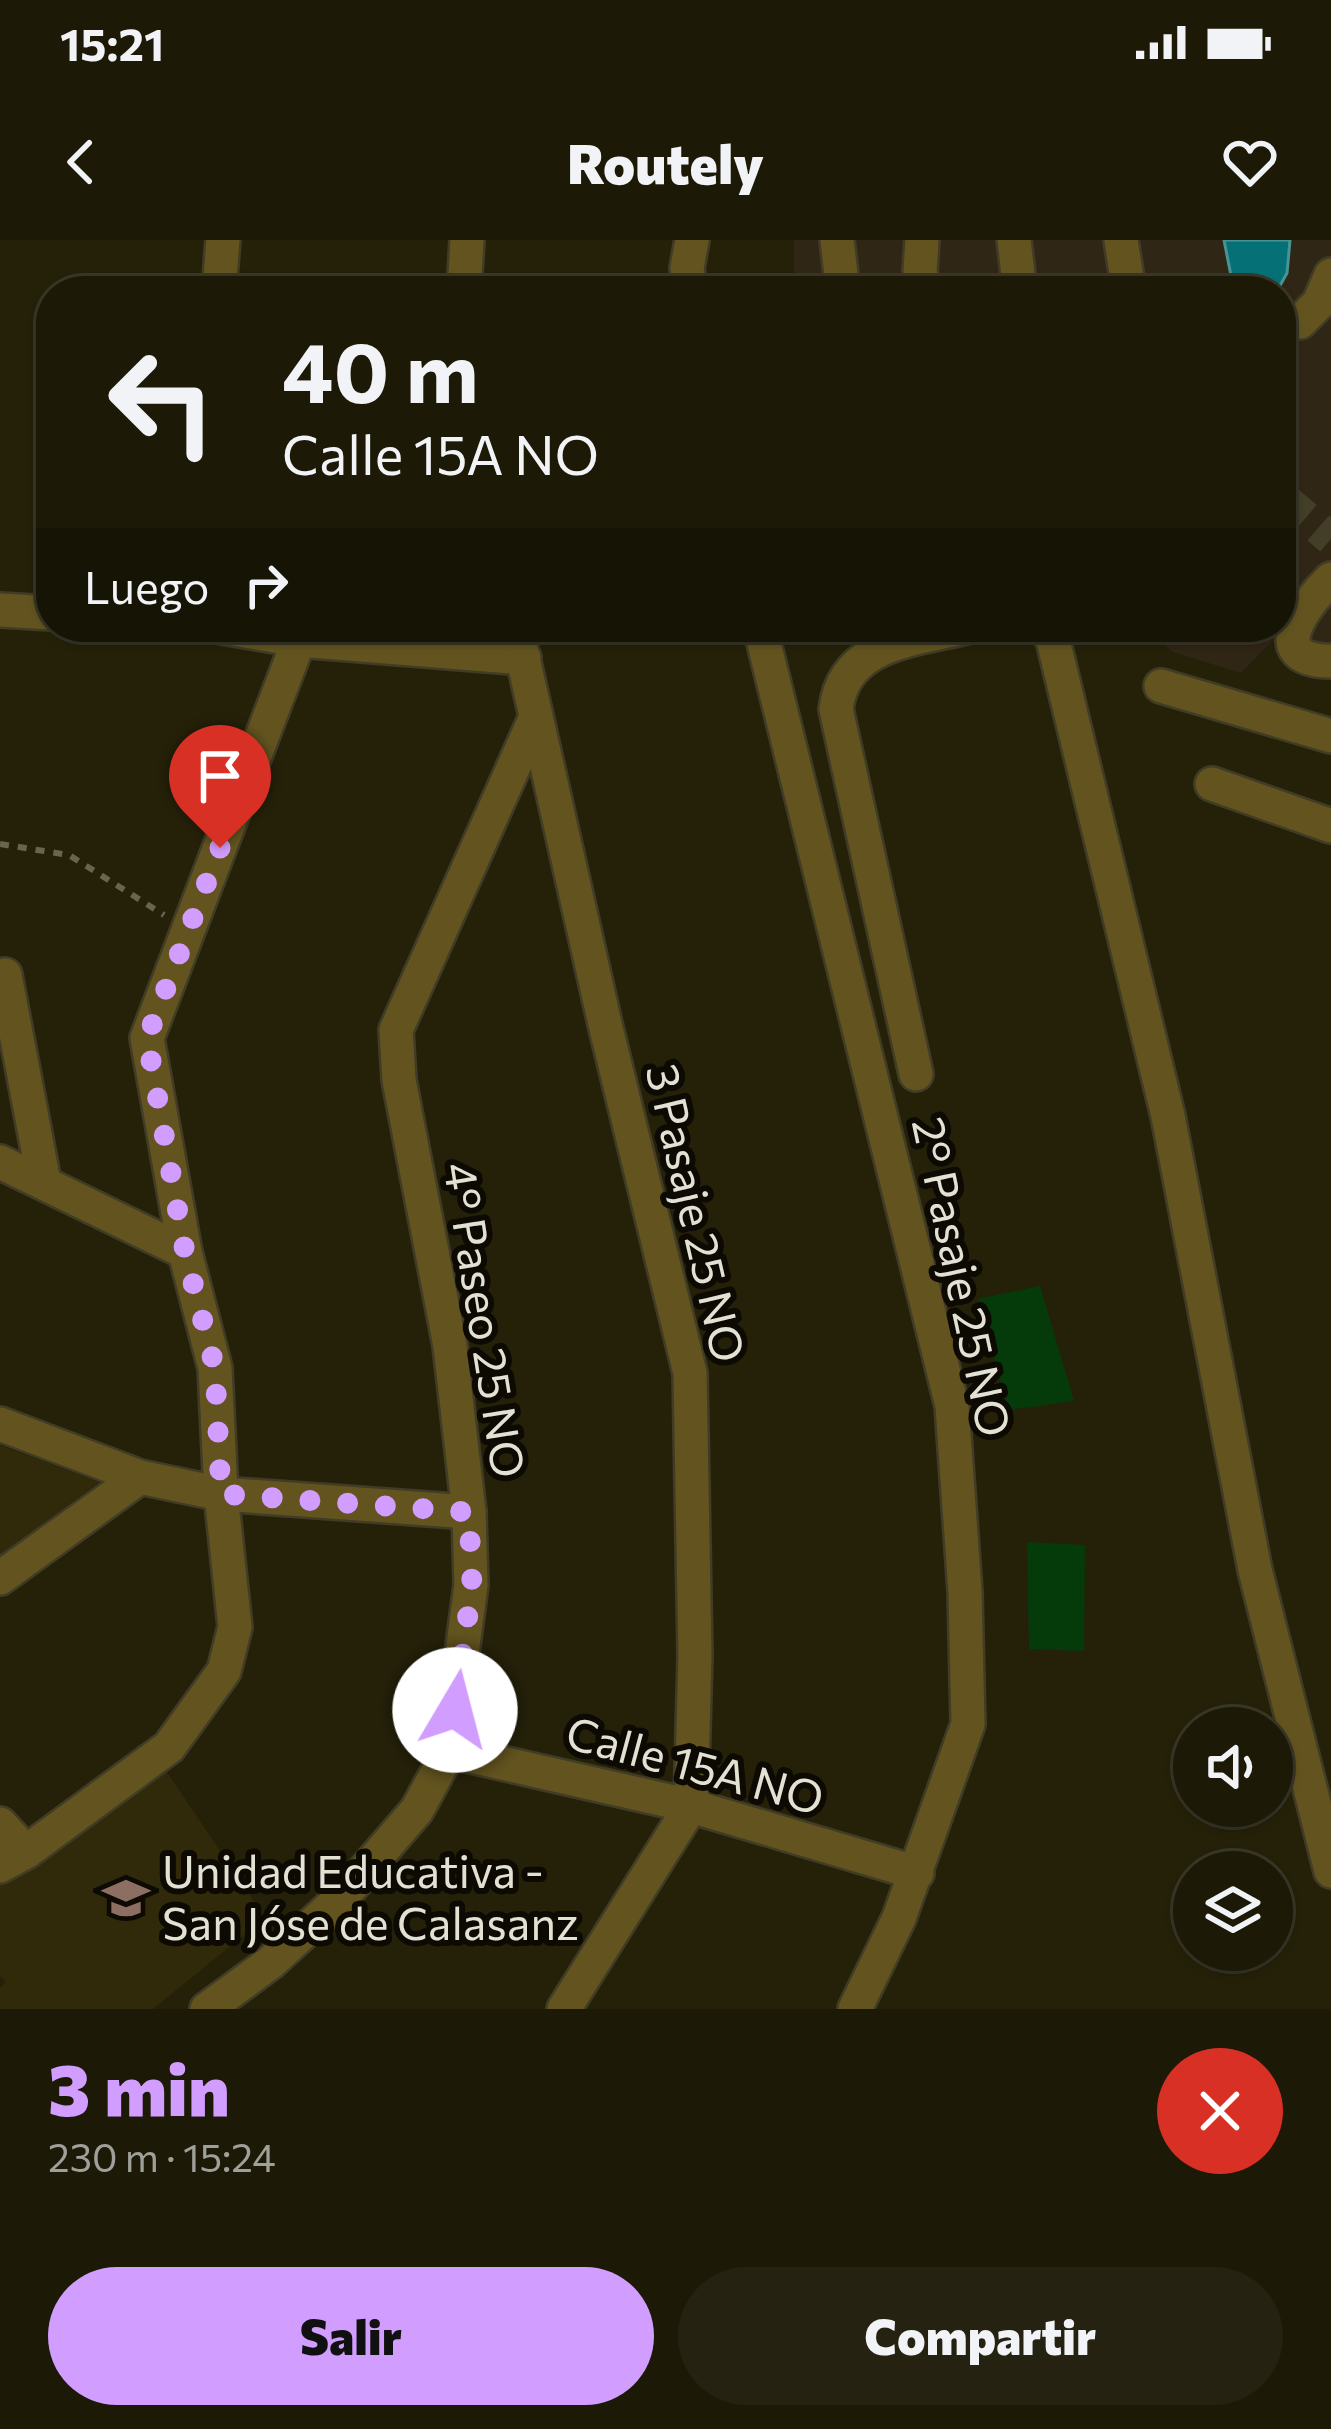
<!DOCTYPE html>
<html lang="es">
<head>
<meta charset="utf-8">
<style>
  body { margin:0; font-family:Commissioner,sans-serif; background:#252211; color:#f1f3f6; height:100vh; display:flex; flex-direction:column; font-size:45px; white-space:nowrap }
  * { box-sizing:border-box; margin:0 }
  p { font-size:39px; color:#a0a09b }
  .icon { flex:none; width:66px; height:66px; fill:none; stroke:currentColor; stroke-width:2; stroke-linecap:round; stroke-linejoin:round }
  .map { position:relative; height:1769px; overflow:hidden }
  .sheet { display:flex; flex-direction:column; background:#1c1907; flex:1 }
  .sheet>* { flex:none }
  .guide { position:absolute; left:36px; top:36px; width:1260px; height:366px; border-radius:48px; box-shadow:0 3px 9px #0004,0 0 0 3px #3a3828; background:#1c1907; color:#f1f3f6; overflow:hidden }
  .fabs { position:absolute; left:1173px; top:1467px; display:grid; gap:24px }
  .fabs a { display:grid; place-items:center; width:120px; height:120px; border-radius:50%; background:#1c1907; box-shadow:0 3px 9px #0004,0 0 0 3px #3a3828; font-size:60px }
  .pin { position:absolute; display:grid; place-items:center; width:102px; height:102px; color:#fff; margin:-123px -51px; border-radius:50% 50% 50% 0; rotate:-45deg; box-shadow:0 0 12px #0007 }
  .pin .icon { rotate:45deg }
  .me { position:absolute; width:132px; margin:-66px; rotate:8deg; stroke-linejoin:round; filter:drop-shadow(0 0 9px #0008) }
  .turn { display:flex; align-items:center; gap:42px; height:252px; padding:0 48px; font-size:54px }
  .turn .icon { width:156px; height:156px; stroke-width:2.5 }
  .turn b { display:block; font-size:84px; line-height:102px }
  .then { display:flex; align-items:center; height:114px; padding:0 48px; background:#0003; gap:24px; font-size:45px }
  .round { display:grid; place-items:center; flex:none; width:126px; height:126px; border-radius:63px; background:#252211 }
  .summary { display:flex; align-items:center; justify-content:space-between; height:204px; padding:0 48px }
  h1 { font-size:72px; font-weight:800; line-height:90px; color:#d19dfe }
  .cta { display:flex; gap:24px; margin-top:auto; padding:24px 48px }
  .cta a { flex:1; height:138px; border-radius:72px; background:#d19dfe; color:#111; font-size:48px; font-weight:800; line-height:138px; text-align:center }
  .cta a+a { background:#252211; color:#f1f3f6 }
  .status { display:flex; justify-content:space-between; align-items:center; height:84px; padding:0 60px; background:#1c1907; direction:ltr }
  .status svg { height:33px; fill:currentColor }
  header { display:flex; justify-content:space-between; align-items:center; height:156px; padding:0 48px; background:#1c1907; font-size:54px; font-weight:800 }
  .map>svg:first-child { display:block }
  .commercial { fill:#302616 }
  .built { fill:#302a0a }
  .green { fill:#053b0b }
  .water { fill:#057177; stroke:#489393; stroke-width:3 }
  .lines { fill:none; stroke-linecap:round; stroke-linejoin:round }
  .minor-tunnel { stroke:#423e27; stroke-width:33; stroke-dasharray:33 16; stroke-linecap:butt }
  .minor-casing { stroke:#403c25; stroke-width:38 }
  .path { stroke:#686450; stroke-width:6; stroke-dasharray:9 9; stroke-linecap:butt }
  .minor { stroke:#63541f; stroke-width:33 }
  .route { stroke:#d19dfe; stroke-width:21; stroke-dasharray:0 37.8 }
  .labels { text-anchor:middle; stroke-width:12; stroke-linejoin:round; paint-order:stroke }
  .street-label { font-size:45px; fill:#e3e1d3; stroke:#0c0a03 }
  .poi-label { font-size:45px; fill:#e3e1d3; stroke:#0c0a03; text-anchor:start }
</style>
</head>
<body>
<div class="status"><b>15:21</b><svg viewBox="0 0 49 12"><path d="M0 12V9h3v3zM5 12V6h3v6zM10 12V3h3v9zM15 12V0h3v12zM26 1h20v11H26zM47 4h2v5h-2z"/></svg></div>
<header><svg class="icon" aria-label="back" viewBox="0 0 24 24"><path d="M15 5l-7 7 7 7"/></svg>Routely<svg class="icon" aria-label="heart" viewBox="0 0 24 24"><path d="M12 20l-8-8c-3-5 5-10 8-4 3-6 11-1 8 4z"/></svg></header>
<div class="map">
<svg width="1331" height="1769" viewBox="0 0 1331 1769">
  <rect width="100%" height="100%" fill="#252109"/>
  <polygon class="commercial" points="794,0 1331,0 1331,431 1305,425 1272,401 1241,433 1173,412 1144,387 1281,387 1281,51 794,51"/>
  <g class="built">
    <polygon points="0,1205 99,1242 0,1316"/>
    <polygon points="165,1529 265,1678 153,1769 0,1769 0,1748 6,1742 0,1736 0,1638"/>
  </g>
  <g class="green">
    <polygon points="1040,1046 1074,1161 1008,1170 978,1059"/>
    <polygon points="1027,1302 1085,1305 1084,1411 1029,1409"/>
  </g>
  <polygon class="water" points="1224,0 1290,0 1287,33 1277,51 1234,51"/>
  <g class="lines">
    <polyline class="minor-tunnel" points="1281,256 1331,299"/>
    <defs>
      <g id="minor">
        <polyline points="837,0 843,51"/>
        <polyline points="922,0 920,31 924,51"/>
        <polyline points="1014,0 1020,51"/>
        <polyline points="1121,0 1129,51"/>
        <polyline points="219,51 223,0"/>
        <polyline points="464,51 467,0"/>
        <polyline points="690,51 687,28 692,0"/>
        <polyline points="1300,82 1319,63 1331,35"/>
        <path d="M1331 339C1306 363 1260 421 1331 421"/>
        <polyline points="0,370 51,373"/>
        <polyline points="222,387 299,400 524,418"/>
        <polyline points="516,387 605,784 690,1133 695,1416 691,1566 564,1769"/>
        <polyline points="760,387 952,1166 965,1352 968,1484 899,1678 855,1769"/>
        <polyline points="1044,387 1053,400 1168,876 1255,1330 1331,1631"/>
        <polyline points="1161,446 1331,496"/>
        <polyline points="1212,544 1331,586"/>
        <polyline points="5,735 44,942"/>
        <path d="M916 834 836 469C844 403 913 400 966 387"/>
        <polyline points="0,922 185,1012"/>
        <polyline points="0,1184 140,1237 221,1254 469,1272"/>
        <polyline points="0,1338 140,1237"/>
        <polyline points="449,1511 691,1566 917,1633"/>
        <polyline points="0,1584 26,1612"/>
        <polyline points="0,1626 26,1612 169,1507 224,1431 235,1387 221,1254 215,1128 185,1012 147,798 299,400"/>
        <polyline points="207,1769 270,1723 342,1657 417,1570 449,1511 471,1345 469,1272 450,1106 399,840 396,790 535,479"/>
      </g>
    </defs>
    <use href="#minor" class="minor-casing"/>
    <polyline class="path" points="0,604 69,615 164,675"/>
    <use href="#minor" class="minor"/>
  </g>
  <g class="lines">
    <polyline class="route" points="220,608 147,798 185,1012 215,1128 221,1254 469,1272 472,1345 455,1470"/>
  </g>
  <defs>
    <symbol id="school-bare" viewBox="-9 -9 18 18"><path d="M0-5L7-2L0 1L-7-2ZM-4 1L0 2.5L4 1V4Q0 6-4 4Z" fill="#8d6e63" stroke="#0c0a03" stroke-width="2.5" paint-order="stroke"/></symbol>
  </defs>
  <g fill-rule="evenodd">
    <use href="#school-bare" x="93" y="1625" width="66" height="66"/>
  </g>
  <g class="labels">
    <g class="street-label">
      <text transform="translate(695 973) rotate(77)" y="16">3 Pasaje 25 NO</text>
      <text transform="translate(961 1037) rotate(78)" y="16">2° Pasaje 25 NO</text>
      <text transform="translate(484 1080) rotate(81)" y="16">4° Paseo 25 NO</text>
      <text transform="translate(695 1526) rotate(15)" y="16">Calle 15A NO</text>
    </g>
    <g class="poi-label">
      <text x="162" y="1648">Unidad Educativa -<tspan x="162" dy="52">San Jóse de Calasanz</tspan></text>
    </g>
  </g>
</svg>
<div class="fabs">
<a><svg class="icon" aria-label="sound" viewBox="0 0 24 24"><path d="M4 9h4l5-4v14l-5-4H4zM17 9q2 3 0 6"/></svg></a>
<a><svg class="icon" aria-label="layers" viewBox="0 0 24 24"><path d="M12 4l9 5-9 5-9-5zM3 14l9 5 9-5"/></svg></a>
</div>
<div class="pin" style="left:220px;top:608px;background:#d93025"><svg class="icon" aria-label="arrive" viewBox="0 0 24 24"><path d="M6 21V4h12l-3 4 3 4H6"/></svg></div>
<svg class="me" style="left:455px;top:1470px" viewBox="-20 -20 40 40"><circle r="19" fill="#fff"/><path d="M0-13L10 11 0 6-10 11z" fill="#d19dfe"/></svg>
<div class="guide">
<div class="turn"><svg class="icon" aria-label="left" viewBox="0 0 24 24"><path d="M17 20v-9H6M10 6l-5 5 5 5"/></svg><div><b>40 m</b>Calle 15A NO</div></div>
<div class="then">Luego<svg class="icon" aria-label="right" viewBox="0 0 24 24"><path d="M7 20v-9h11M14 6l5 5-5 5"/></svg></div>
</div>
</div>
<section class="sheet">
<div class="summary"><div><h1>3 min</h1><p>230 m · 15:24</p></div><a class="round" style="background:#d93025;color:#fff"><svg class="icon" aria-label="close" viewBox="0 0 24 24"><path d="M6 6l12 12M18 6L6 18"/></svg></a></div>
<div class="cta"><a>Salir</a><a>Compartir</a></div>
</section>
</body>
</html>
